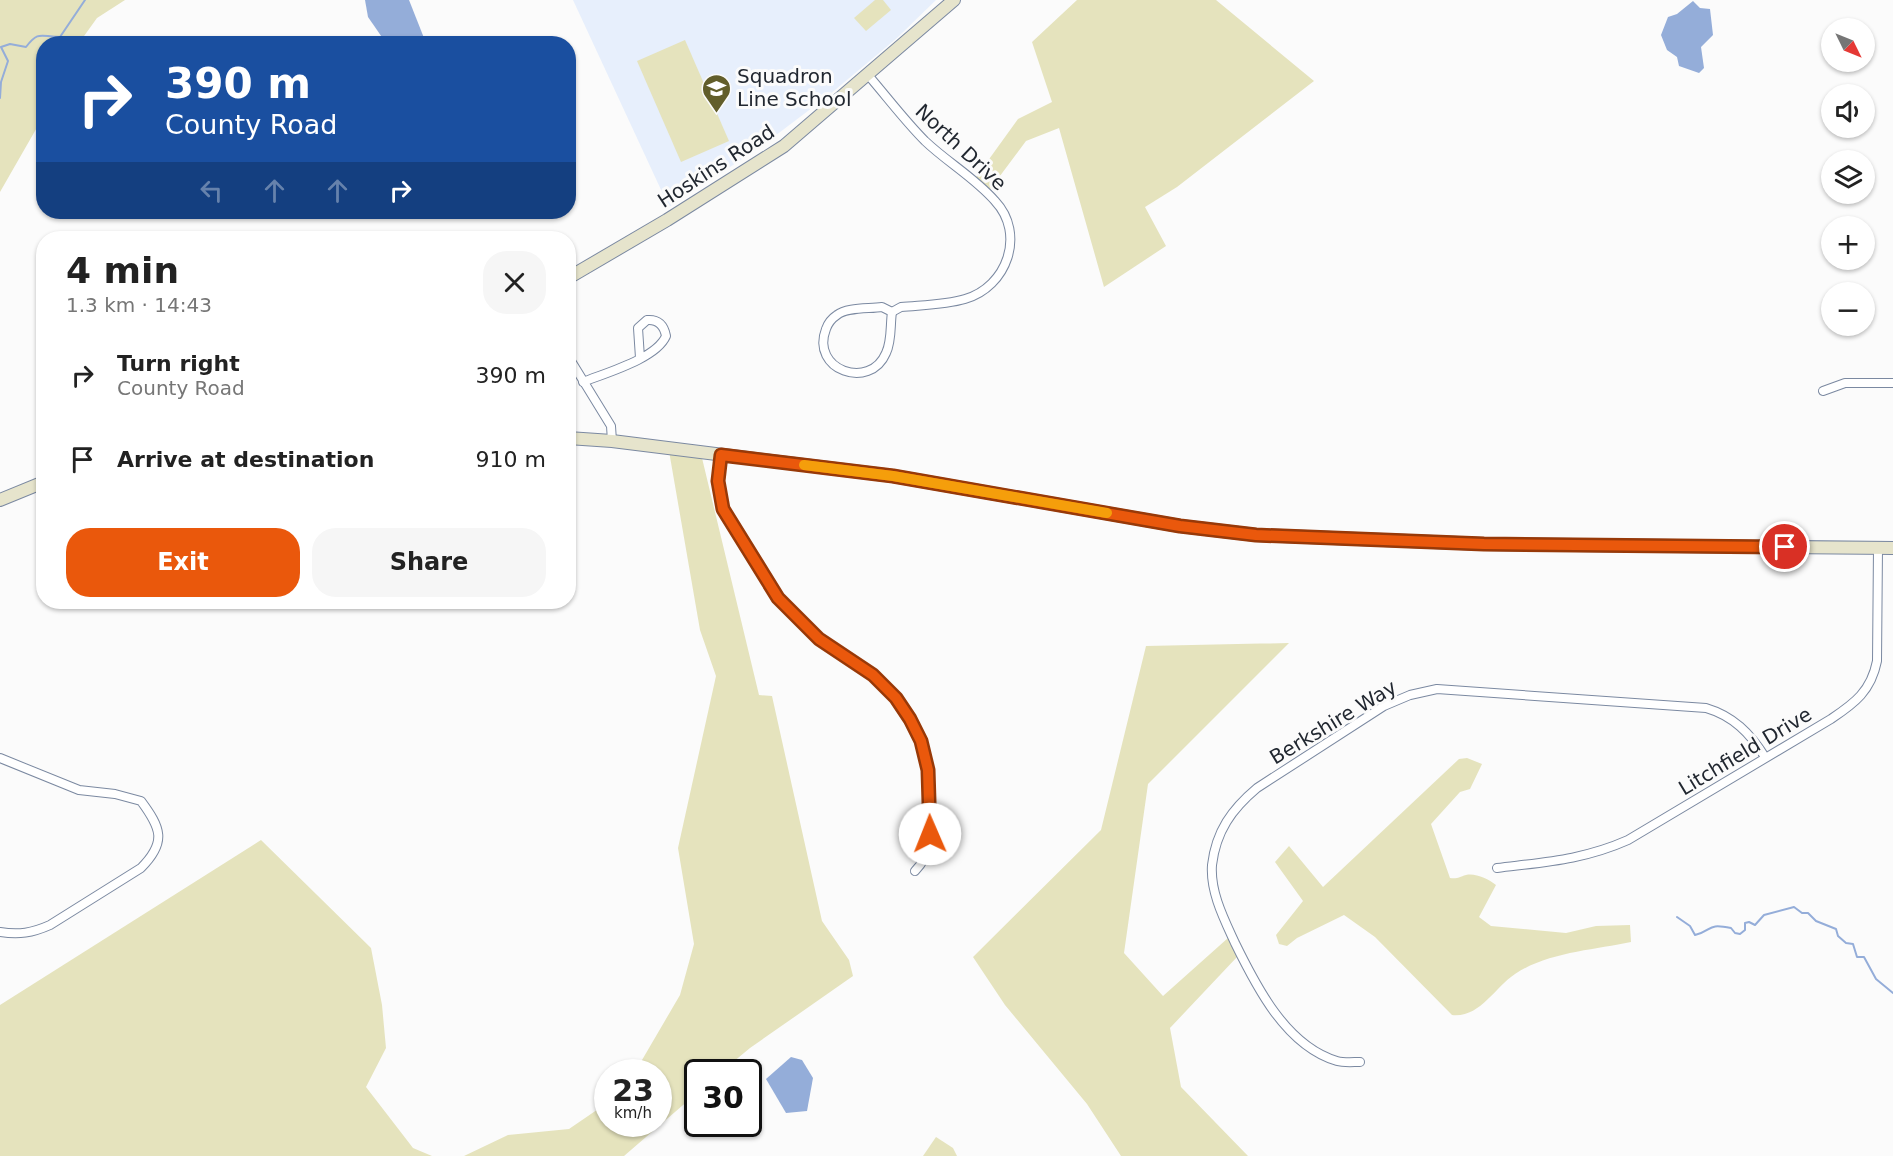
<!DOCTYPE html>
<html lang="en">
<head>
<meta charset="utf-8">
<style>
  body { margin:0; font-family:"DejaVu Sans",sans-serif; background:#f6f6f6; color:#222; height:100vh; display:flex; flex-direction:column; font-size:22px; white-space:nowrap }
  * { box-sizing:border-box; margin:0 }
  p { font-size:20px; color:#767676 }
  .icon { flex:none; width:33px; height:33px; fill:none; stroke:currentColor; stroke-width:2; stroke-linecap:round; stroke-linejoin:round }
  .map { position:relative; flex:1; overflow:hidden }
  .drawer { position:absolute; left:36px; top:231px; width:540px; height:378px; display:flex; flex-direction:column; background:#fff; border-radius:24px; box-shadow:0 2px 4px #0004 }
  .drawer>* { flex:none }
  .banner { position:absolute; left:36px; top:36px; width:540px; height:183px; border-radius:24px; box-shadow:0 2px 4px #0004; background:#1a4fa0; color:#fff; overflow:hidden }
  .needle { width:39px; rotate:133deg }
  .fabs { position:absolute; left:1821px; top:18px; display:grid; gap:12px }
  .fabs a { display:grid; place-items:center; width:54px; height:54px; border-radius:50%; background:#fff; box-shadow:0 2px 4px #0004; font-size:30px }
  .speed { position:absolute; left:594px; top:1059px; display:flex; gap:12px; font-size:30px; font-weight:700; text-align:center }
  .speed>* { display:grid; place-content:center; width:78px; height:78px; border-radius:50%; background:#fff; box-shadow:0 2px 4px #0004; line-height:1 }
  .speed small { font-size:15px; font-weight:400 }
  .speed .limit { border:3px solid #111; border-radius:9px; background:#fff; color:#111 }
  .pin { position:absolute; display:grid; place-items:center; width:51px; height:51px; color:#fff; margin:-26px; border:3px solid #fff; border-radius:50%; box-shadow:0 2px 6px #0007 }
  .me { position:absolute; width:66px; margin:-33px; rotate:359deg; stroke-linejoin:round; filter:drop-shadow(0 0 4px #0008) }
  .turn { display:flex; align-items:center; gap:21px; height:126px; padding:0 30px; font-size:27px }
  .turn .icon { width:78px; height:78px; stroke-width:2.5 }
  .turn b { display:block; font-size:42px; line-height:51px }
  .lanes { display:flex; align-items:center; height:57px; padding:0 30px; background:#0003; justify-content:center; gap:30px; direction:ltr }
  .lanes .off { opacity:.35 }
  .round { display:grid; place-items:center; flex:none; width:63px; height:63px; border-radius:24px; background:#f6f6f6 }
  .overview { display:flex; align-items:center; justify-content:space-between; height:102px; padding:0 30px }
  h1 { font-size:36px; font-weight:600; line-height:45px }
  .button { display:flex; gap:12px; margin-top:auto; padding:12px 30px }
  .button a { flex:1; height:69px; border-radius:24px; background:#ea580c; color:#fff; font-size:24px; font-weight:600; line-height:69px; text-align:center }
  .button a+a { background:#f6f6f6; color:#222 }
  ul { padding:0; list-style:none }
  li { display:flex; align-items:center; gap:18px; height:84px; padding:0 30px }
  li div { flex:1 }
  li b { display:block; font-size:22px }
  li em { font-style:normal }
  .map>svg:first-child { display:block }
  .built { fill:#e7effc }
  .green { fill:#e5e3bd }
  .water { fill:#94add9 }
  .lines { fill:none; stroke-linecap:round; stroke-linejoin:round }
  .stream { stroke:#94add9; stroke-width:2 }
  .street-casing { stroke:#7b89a1; stroke-width:10 }
  .secondary-casing { stroke:#7b89a1; stroke-width:14 }
  .street { stroke:#fff; stroke-width:8 }
  .secondary { stroke:#e6e4cc; stroke-width:12 }
  .route-casing { stroke:#983908; stroke-width:15 }
  .route { stroke:#ea580c; stroke-width:10 }
  .slow { stroke:#f59e0b; stroke-width:10 }
  .labels { text-anchor:middle; stroke-width:6; stroke-linejoin:round; paint-order:stroke }
  .poi-label { font-size:20px; fill:#212730; stroke:#fbfbfb; text-anchor:start }
  .street-label { font-size:20px; fill:#212730; stroke:#fbfbfb }
</style>
</head>
<body>
<div class="map">
<svg width="1893" height="1156" viewBox="0 0 1893 1156">
  <rect width="100%" height="100%" fill="#fbfbfb"/>
  <polygon class="built" points="573,0 936,0 897,38 829,95 759,148 669,207"/>
  <g class="green">
    <polygon points="0,0 125,0 97,18 79,43 44,44 43,117 0,192"/>
    <polygon points="875,0 883,0 891,10 866,31 854,18"/>
    <polygon points="1077,0 1216,0 1314,81 1177,187 1145,207 1166,246 1104,287 1059,128 1026,141 988,192 974,180 1018,119 1052,102 1032,42"/>
    <polygon points="685,40 729,141 681,162 637,61"/>
    <polygon points="669,451 702,458 759,695 772,696 822,921 849,960 853,976 750,1048 721,1072 698,1072 697,1093 624,1156 464,1156 508,1135 569,1129 607,1103 608,1124 658,1124 658,1072 635,1072 680,995 694,944 678,848 716,676 700,630"/>
    <polygon points="1289,643 1148,784 1124,953 1163,996 1228,938 1237,957 1170,1028 1181,1087 1248,1156 1121,1156 1087,1104 1005,1005 973,957 1101,830 1146,646"/>
    <path d="M1467 758 1482 764 1470 789 1460 792 1431 824 1450 878C1458 879 1459 877 1466 875 1476 873 1488 879 1496 885L1479 917 1491 926 1566 933 1596 926 1630 925 1631 942C1594 950 1548 952 1515 974 1494 988 1480 1018 1452 1015L1375 937 1344 915 1297 938 1287 946 1279 944 1276 935 1303 901 1275 862 1289 846 1323 887 1459 759Z"/>
    <polygon points="261,840 371,948 382,1005 386,1048 366,1087 413,1148 432,1156 0,1156 0,1005"/>
    <polygon points="936,1137 953,1148 957,1156 923,1156"/>
  </g>
  <g class="water">
    <polygon points="365,0 409,0 424,38 423,42 386,43 368,17"/>
    <polygon points="1693,1 1700,8 1710,9 1713,35 1701,47 1704,68 1699,73 1679,66 1677,57 1667,50 1661,35 1668,17 1677,14"/>
    <polygon points="791,1057 802,1060 813,1078 807,1111 786,1113 766,1079"/>
  </g>
  <g class="lines">
    <g class="stream">
      <path d="M0 98 1 82 8 61 1 47 10 44 26 47C39 30 41 37 60 37L85 0"/>
      <path d="M1677 917 1690 926 1695 935C1714 930 1706 923 1731 928L1735 933 1740 934 1745 930V923L1749 922 1755 925 1764 915 1794 907 1802 913H1808L1816 921 1836 929 1838 936 1846 943 1853 944 1857 957H1864L1876 979 1893 993"/>
    </g>
    <defs>
      <g id="street">
        <path d="M868 75C887 97 905 121 925 141 947 162 975 178 995 201 1026 234 1007 287 965 299 945 305 921 305 901 307L892 312"/>
        <path d="M882 307 892 312C890 325 892 341 886 353 870 391 810 370 826 329 828 323 831 319 837 315 847 307 869 309 882 307Z"/>
        <polyline points="568,356 611,426 612,441"/>
        <path d="M583 382C605 373 656 359 666 336 664 325 658 319 647 320L638 328 640 358"/>
        <polyline points="1823,391 1845,383 1893,383"/>
        <path d="M721 455C719 469 717 485 720 500 724 516 735 530 744 544 765 579 787 614 820 639 858 669 884 675 911 720 927 747 929 776 929 807 930 833 934 851 915 871"/>
        <path d="M0 758 79 790 115 794 141 801C161 828 167 842 141 868L50 925C32 933 19 935 0 932"/>
        <path d="M1497 868C1545 862 1583 860 1628 840L1831 719C1855 703 1871 691 1877 661L1878 548"/>
        <path d="M1360 1062C1353 1062 1344 1063 1337 1061 1286 1046 1256 986 1235 943 1224 919 1210 892 1212 865 1216 831 1232 809 1257 788L1384 706 1410 695 1437 689 1706 708C1733 716 1750 733 1765 757"/>
      </g>
      <g id="secondary">
        <polyline points="568,278 667,220 784,146 954,0"/>
        <polyline points="568,438 612,441 893,476 1180,526 1256,535 1484,544 1893,548"/>
        <polyline points="0,500 44,482"/>
      </g>
    </defs>
    <use href="#street" class="street-casing"/>
    <use href="#secondary" class="secondary-casing"/>
    <use href="#street" class="street"/>
    <use href="#secondary" class="secondary"/>
  </g>
  <g class="lines">
    <defs>
      <polyline id="route" points="930,834 928,770 921,741 910,719 896,698 873,675 819,639 778,598 723,509 718,481 721,455 893,476 1180,526 1256,535 1484,544 1785,547"/>
    </defs>
    <use href="#route" class="route-casing"/>
    <use href="#route" class="route"/>
    <polyline class="slow" points="804,465 893,476 1107,513"/>
  </g>
  <defs>
    <symbol id="school-pin" viewBox="-11 -11 22 30"><path d="M0 17L-7.5 6A9.5 9.5 0 1 1 7.5 6Z" fill="#625e2b" stroke="#fbfbfb"/><path d="M0-5L7-2L0 1L-7-2ZM-4 1L0 2.5L4 1V4Q0 6-4 4Z" fill="#fff"/></symbol>
  </defs>
  <g fill-rule="evenodd">
    <use href="#school-pin" x="700" y="72" width="33" height="45"/>
  </g>
  <g class="labels">
    <g class="poi-label">
      <text x="737" y="83">Squadron<tspan x="737" dy="23">Line School</tspan></text>
    </g>
    <g class="street-label">
      <text transform="translate(961 147) rotate(43)" y="7">North Drive</text>
      <text transform="translate(716 166) rotate(-33)" y="7">Hoskins Road</text>
      <text transform="translate(1333 722) rotate(-31)" y="7">Berkshire Way</text>
      <text transform="translate(1745 751) rotate(-31)" y="7">Litchfield Drive</text>
    </g>
  </g>
</svg>
<div class="fabs">
<a><svg class="needle" viewBox="-14 -14 28 28"><path d="M0-13l5 13h-10z" fill="#e53935"/><path d="M0 13l5-13h-10z" fill="#767676"/></svg></a>
<a><svg class="icon" aria-label="sound" viewBox="0 0 24 24"><path d="M4 9h4l5-4v14l-5-4H4zM17 9q2 3 0 6"/></svg></a>
<a><svg class="icon" aria-label="layers" viewBox="0 0 24 24"><path d="M12 4l9 5-9 5-9-5zM3 14l9 5 9-5"/></svg></a>
<a>+</a>
<a>−</a>
</div>
<div class="speed"><div>23<small>km/h</small></div><div class="limit">30</div></div>
<div class="pin" style="left:1785px;top:547px;background:#d93025"><svg class="icon" aria-label="arrive" viewBox="0 0 24 24"><path d="M6 21V4h12l-3 4 3 4H6"/></svg></div>
<svg class="me" style="left:930px;top:834px" viewBox="-20 -20 40 40"><circle r="19" fill="#fff"/><path d="M0-13L10 11 0 6-10 11z" fill="#ea580c"/></svg>
<div class="banner">
<div class="turn"><svg class="icon" aria-label="right" viewBox="0 0 24 24"><path d="M7 20v-9h11M14 6l5 5-5 5"/></svg><div><b>390 m</b>County Road</div></div>
<div class="lanes"><svg class="icon off" aria-label="left" viewBox="0 0 24 24"><path d="M17 20v-9H6M10 6l-5 5 5 5"/></svg><svg class="icon off" aria-label="ahead" viewBox="0 0 24 24"><path d="M12 20V5M6 11l6-6 6 6"/></svg><svg class="icon off" aria-label="ahead" viewBox="0 0 24 24"><path d="M12 20V5M6 11l6-6 6 6"/></svg><svg class="icon" aria-label="right" viewBox="0 0 24 24"><path d="M7 20v-9h11M14 6l5 5-5 5"/></svg></div>
</div>
<section class="drawer">
<div class="overview"><div><h1>4 min</h1><p>1.3 km · 14:43</p></div><a class="round"><svg class="icon" aria-label="close" viewBox="0 0 24 24"><path d="M6 6l12 12M18 6L6 18"/></svg></a></div>
<ul>
<li><svg class="icon" aria-label="right" viewBox="0 0 24 24"><path d="M7 20v-9h11M14 6l5 5-5 5"/></svg><div><b>Turn right</b><p>County Road</p></div><em>390 m</em></li>
<li><svg class="icon" aria-label="arrive" viewBox="0 0 24 24"><path d="M6 21V4h12l-3 4 3 4H6"/></svg><div><b>Arrive at destination</b></div><em>910 m</em></li>
</ul>
<div class="button"><a>Exit</a><a>Share</a></div>
</section>
</div>
</body>
</html>
